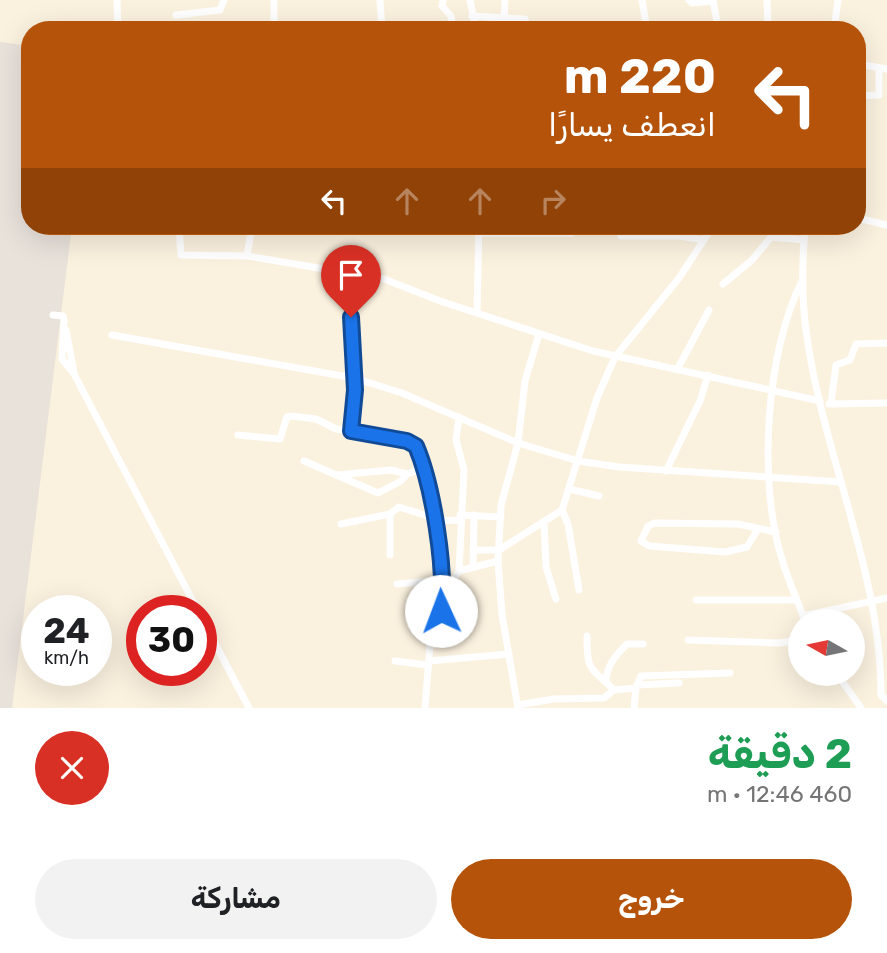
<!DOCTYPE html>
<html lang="ar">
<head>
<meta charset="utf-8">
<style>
  body { margin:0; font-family:Rubik,Vazirmatn,sans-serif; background:#f2f2f2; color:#202124; direction:rtl; height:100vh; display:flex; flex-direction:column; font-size:26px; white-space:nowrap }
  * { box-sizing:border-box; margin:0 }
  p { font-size:23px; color:#757577 }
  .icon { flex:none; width:38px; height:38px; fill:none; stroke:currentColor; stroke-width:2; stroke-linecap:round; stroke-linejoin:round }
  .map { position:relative; height:708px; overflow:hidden; direction:ltr }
  .details { display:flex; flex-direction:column; background:#fff; flex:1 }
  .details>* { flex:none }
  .banner { position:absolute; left:21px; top:21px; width:845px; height:214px; border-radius:28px; box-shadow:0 7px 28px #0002; direction:rtl; background:#b45309; color:#fff; overflow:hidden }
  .needle { width:46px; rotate:279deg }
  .buttons { position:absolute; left:788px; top:609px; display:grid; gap:14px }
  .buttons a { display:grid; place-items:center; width:77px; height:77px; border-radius:50%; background:#fff; box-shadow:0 7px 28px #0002; font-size:35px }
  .speed { position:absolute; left:21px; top:595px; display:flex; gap:14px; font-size:35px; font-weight:700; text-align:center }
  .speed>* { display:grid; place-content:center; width:91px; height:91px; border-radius:50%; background:#fff; box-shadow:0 7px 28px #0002; line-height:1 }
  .speed small { font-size:18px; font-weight:400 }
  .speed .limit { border:10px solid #d22; background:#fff; color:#111 }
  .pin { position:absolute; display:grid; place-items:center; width:60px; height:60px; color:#fff; margin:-72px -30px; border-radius:50% 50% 50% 0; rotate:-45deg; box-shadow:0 0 7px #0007 }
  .pin .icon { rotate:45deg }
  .me { position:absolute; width:77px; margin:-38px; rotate:358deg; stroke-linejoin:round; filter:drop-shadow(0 0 5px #0008) }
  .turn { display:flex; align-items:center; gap:24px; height:147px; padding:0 35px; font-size:32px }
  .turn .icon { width:91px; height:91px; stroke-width:2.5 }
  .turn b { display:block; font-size:49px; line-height:60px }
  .lanes { display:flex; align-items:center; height:66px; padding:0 35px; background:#0003; justify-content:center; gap:35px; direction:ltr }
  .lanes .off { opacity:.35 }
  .round { display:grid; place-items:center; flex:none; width:74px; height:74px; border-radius:37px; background:#f2f2f2 }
  .overview { display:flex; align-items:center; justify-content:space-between; height:119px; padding:0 35px }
  h1 { font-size:42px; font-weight:700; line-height:52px; color:#1e9e55 }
  .cta { display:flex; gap:14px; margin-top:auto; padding:14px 35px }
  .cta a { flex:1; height:80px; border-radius:42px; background:#b45309; color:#fff; font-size:28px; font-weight:700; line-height:80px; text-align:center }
  .cta a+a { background:#f2f2f2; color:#202124 }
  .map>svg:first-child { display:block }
  .industrial { fill:#e9e2db }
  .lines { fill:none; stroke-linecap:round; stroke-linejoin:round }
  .minor { stroke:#fff; stroke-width:7 }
  .route-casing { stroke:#114b97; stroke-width:18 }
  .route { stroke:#1a73e8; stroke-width:12 }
</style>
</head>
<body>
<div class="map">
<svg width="887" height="708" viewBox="0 0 887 708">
  <rect width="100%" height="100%" fill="#fbf1df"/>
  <polygon class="industrial" points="0,42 30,46 30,226 72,226 12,708 0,708"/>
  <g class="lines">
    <g class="minor">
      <polyline points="117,0 118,30"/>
      <polyline points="380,0 382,30"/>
      <polyline points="470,0 476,30"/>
      <polyline points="642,0 647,30"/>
      <polyline points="689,0 692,3 713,1 718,26 722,30"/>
      <polyline points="767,0 768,28"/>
      <polyline points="443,1 442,6 451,16 452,24 476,29"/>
      <polyline points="176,15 220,10 224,0"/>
      <polyline points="472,16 504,18 505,0"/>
      <polyline points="504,18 525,19 528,30"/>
      <polyline points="274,30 274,0"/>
      <polyline points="742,30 801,30"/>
      <polyline points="834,30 838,0"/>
      <polyline points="858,64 887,69"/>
      <polyline points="858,96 879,95 879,68"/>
      <polyline points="858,218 887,225"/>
      <polyline points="179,226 181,255 247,256 384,279 440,301 593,351 820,401"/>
      <polyline points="619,226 621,236 679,236 704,240"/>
      <path d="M805 226C802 263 801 300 807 337 824 458 881 571 881 695L887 701"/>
      <polyline points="479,233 572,233 575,226"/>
      <polyline points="247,256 252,226"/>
      <polyline points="345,271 355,390 351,431 414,444 429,487 442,601 440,615 431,632 425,708"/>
      <path d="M802 281C766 352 758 479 781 556 787 578 797 599 805 621"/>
      <polyline points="723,284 752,260 771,237 804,240"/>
      <polyline points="477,312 479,226"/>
      <polyline points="53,315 63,316 64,321 62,359 74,374 198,611"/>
      <polyline points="66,330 74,373"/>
      <polyline points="112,335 354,378 402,393 518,443 578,461 619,467 841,482"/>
      <polyline points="678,368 709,310"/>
      <polyline points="831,403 836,365 850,360 856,344 887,343"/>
      <polyline points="829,404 887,403"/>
      <polyline points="238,435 280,439 287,417 291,416 316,419 336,429 351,431"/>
      <polyline points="304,461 378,493 401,481 407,474"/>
      <polyline points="666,471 700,401 708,375"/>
      <polyline points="337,475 391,470 407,474 424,468"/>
      <polyline points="569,489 599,496"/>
      <polyline points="562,510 568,524 579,590"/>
      <polyline points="390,514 390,555"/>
      <polyline points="460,515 501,517"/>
      <polyline points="434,521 460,520"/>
      <polyline points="544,522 546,567 556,599"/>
      <polyline points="341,524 390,514 399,507 434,518"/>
      <polyline points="758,529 747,547 725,552 649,546 641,541 648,526 655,523 738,524 776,532"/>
      <polyline points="473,550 499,550 562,510 597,398 615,357 679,278 713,226"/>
      <polyline points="473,567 474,515"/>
      <polyline points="459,571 464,470 456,440 459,417"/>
      <polyline points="397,584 454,579 459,571 498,561"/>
      <polyline points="696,600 795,600"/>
      <polyline points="440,615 469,611"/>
      <polyline points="803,616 887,598"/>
      <polyline points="201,617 249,708"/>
      <path d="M587 636C587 673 590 666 614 690"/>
      <polyline points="688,640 779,643 800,640"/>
      <polyline points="395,661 428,665"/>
      <polyline points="429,661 509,654"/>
      <polyline points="837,674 861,708"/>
      <path d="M606 682C606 666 616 655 627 644H643"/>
      <polyline points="637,685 679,683"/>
      <polyline points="518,705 554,699 604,698 614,690 636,688"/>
      <polyline points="518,708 502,615 498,561 501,505 518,443 525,381 539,334"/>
      <polyline points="634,708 636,688 641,676 730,673"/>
    </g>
  </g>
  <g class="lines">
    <defs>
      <path id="route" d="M351 317 355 390 351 431 407 441 416 446C433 486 446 569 441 611"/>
    </defs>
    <use href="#route" class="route-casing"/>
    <use href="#route" class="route"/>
  </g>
</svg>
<div class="buttons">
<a><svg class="needle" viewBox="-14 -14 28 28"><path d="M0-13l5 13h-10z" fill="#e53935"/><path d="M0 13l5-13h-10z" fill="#757577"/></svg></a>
</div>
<div class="speed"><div>24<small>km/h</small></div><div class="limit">30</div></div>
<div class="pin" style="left:351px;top:317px;background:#d93025"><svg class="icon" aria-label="arrive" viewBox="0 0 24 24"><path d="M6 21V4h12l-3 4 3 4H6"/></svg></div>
<svg class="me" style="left:441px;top:611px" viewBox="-20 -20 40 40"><circle r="19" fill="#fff"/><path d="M0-13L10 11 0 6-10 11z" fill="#1a73e8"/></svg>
<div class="banner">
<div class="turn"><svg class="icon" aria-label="left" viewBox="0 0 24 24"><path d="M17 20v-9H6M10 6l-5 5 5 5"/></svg><div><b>220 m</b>انعطف يسارًا</div></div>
<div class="lanes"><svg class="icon" aria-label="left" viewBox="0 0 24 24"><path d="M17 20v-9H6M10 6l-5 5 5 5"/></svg><svg class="icon off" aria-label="ahead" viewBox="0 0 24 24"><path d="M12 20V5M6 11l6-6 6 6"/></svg><svg class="icon off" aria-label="ahead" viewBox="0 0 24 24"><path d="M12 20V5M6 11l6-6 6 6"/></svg><svg class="icon off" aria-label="right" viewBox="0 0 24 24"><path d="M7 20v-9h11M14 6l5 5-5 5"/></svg></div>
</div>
</div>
<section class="details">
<div class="overview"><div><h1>2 دقيقة</h1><p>460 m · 12:46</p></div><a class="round" style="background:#d93025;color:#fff"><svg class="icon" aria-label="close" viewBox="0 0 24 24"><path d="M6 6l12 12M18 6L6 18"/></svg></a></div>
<div class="cta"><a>خروج</a><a>مشاركة</a></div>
</section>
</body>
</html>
